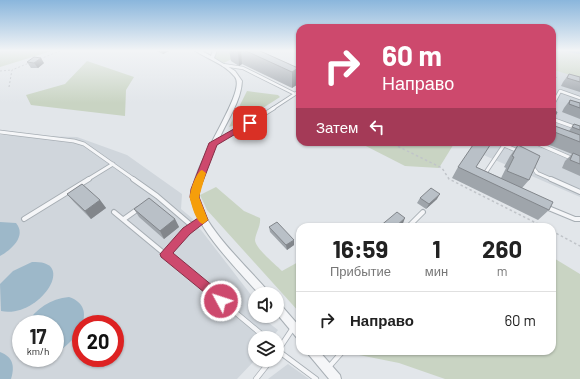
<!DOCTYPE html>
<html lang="ru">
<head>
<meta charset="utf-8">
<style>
  body { margin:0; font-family:Barlow,sans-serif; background:#f6f6f6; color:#222; height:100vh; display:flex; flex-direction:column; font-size:15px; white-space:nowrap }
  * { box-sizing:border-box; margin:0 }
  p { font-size:13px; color:#767676 }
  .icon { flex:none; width:22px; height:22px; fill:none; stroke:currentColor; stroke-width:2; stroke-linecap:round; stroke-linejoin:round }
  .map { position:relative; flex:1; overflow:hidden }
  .details { position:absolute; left:296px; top:223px; width:260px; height:132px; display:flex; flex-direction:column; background:#fff; border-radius:12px; box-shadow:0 1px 3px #0004 }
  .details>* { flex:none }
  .top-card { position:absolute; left:296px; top:24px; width:260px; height:122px; border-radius:12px; box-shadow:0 1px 3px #0004; background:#cd496d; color:#fff; overflow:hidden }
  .buttons { position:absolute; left:248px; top:287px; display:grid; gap:8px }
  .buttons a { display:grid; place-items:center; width:36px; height:36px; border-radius:50%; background:#fff; box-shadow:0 1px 3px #0004; font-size:20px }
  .speed { position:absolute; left:12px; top:315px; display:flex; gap:8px; font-size:20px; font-weight:700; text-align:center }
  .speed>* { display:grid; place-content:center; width:52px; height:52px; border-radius:50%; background:#fff; box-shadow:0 1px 3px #0004; line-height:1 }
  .speed small { font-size:10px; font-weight:400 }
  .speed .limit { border:6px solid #d22; background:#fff; color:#111 }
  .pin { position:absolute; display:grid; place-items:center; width:34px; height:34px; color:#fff; margin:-17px; border-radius:8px; box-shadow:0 2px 6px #0006 }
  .me { position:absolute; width:44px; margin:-22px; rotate:310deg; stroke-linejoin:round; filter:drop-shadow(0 0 3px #0008) }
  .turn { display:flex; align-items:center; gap:14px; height:84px; padding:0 20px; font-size:18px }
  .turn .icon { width:52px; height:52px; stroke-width:2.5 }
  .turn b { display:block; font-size:28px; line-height:34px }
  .then { display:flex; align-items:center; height:38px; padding:0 20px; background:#0003; gap:8px; font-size:15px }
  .eta { display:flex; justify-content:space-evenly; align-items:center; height:68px; text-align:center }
  .eta b { font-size:24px; font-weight:700; line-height:28px }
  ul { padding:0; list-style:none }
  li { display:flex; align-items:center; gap:12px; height:56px; padding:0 20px; border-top:1px solid #e0e0e0 }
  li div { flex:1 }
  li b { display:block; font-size:15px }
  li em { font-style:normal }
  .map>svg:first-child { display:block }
  .built { fill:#d0d6dc; fill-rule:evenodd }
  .green { fill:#c9d4c3 }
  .water { fill:#9db8c9 }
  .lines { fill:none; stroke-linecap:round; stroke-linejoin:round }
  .river { fill:#9db8c9; fill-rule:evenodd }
  .lane-far3-casing { stroke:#a7aeb4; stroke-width:4 }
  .lane-far2-casing { stroke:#a7aeb4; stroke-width:4.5 }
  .lane-far1-casing { stroke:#a7aeb4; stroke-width:6 }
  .lane-casing { stroke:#a7aeb4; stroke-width:6 }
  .street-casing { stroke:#a7aeb4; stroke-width:2 }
  .path-far1 { stroke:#c0c4c9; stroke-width:1; stroke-dasharray:2 2; stroke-linecap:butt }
  .path { stroke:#c0c4c9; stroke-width:1.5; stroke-dasharray:2.5 2.5; stroke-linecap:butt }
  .lane-far3 { stroke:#f5f6f8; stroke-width:2.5 }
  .lane-far2 { stroke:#f5f6f8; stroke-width:3 }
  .lane-far1 { stroke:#f5f6f8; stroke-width:4 }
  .lane { stroke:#f5f6f8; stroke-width:4.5 }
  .street { fill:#f5f6f8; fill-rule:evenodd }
  .wall { fill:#9fa5ab }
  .shaded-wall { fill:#82868b }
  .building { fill:#b9c0c7; stroke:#82868b }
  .route { fill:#cd496d; stroke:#852f47 }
  .slow { fill:#f59e0b }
</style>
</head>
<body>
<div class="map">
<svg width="580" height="379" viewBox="0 0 580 379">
  <rect width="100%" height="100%" fill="#e2e6ea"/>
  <g class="built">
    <polygon points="552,68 580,76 580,197 479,153 486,142 552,142"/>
    <path d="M0 135 77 137 127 155 182 194 181 209 193 219 192 223 201 230 255 300V316H260L278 330 272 338H255V360L237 379H0ZM21 324H55V358H21ZM81 324H115V358H81Z"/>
    <polygon points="288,364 309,379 268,379"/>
  </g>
  <g class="green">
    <polygon points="0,50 55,50 0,67"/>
    <polygon points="218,50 234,50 239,55 224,63 215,58 215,54"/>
    <polygon points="552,50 580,50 580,78 557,71 552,74"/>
    <polygon points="87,61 134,77 126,90 125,116 31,105 26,95 65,84"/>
    <polygon points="247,91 278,95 280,97 238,124 229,127"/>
    <polygon points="358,142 455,142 439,168 405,166"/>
    <path d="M216 187 244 211 260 218C261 226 256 232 255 240 255 248 275 264 282 271L300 261V313L207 210 200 195Z"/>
    <polygon points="552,257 580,274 580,379 445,379 399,363 359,355 351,351 552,351"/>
  </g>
  <g class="water">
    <path d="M0 222 16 223C27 236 11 250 0 256Z"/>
    <path d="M32 262C79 259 39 319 1 311L0 284 13 271Z"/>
    <path d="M69 297C101 308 75 344 55 353V324H26C37 308 50 299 69 297Z"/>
    <path d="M0 352C13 357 15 366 11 379H0Z"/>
  </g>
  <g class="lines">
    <polygon class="river" points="566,50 580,50 580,54 567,52"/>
    <defs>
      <g id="lane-far3">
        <polyline points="223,65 243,68 295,94 272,109"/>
        <polyline points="295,94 300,90"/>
        <polyline points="552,106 560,91 580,98"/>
      </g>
      <g id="lane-far2">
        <polyline points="552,119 580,129"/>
        <polyline points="0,132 74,141 84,144 135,180"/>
        <polyline points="534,142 580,162"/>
        <polyline points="214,143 239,130 274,108"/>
        <polyline points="531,165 537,173 553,180"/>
        <polyline points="484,175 504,145 518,151"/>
        <polyline points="87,180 113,164"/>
      </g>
      <g id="lane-far1">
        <polyline points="133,179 157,196 191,225 203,220"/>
        <polyline points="551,179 580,192"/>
        <polyline points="546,207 575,219 580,219"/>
        <polyline points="114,212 183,269"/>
        <polyline points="24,219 89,179"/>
        <polyline points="124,219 138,209"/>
        <polyline points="408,227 423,212"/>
        <polyline points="165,254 194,226"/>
      </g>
      <g id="lane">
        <polyline points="182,268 266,338"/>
        <polyline points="277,350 316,379"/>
        <polyline points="277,352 293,328"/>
        <polyline points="328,368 343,351"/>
        <polyline points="256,379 271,360"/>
      </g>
      <g id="street">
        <path d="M194 50H200L211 56 213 50H217L214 58 235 71 242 81C241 101 228 119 220 137 213 152 196 183 199 200 203 226 250 270 268 291L269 294H259C239 271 198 231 192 201 186 171 248 93 235 77 225 64 207 59 194 50Z"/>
        <polygon points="277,302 280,304 300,327 300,340 297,338 277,314"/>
        <polygon points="308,351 319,351 340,375 341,379 329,379 309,355"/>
      </g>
    </defs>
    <use href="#lane-far3" class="lane-far3-casing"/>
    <use href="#lane-far2" class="lane-far2-casing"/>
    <use href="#lane-far1" class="lane-far1-casing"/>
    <use href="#lane" class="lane-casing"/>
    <use href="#street" class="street-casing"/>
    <g class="path-far1">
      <polyline points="40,59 62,50"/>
      <polyline points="0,71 12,70"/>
      <polyline points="9,87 12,70 29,63"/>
    </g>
    <g class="path">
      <polyline points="379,142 385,145 395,145 442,168 449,179 544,227"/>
      <polyline points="552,231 580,246"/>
    </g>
    <use href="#lane-far3" class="lane-far3"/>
    <use href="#lane-far2" class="lane-far2"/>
    <use href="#lane-far1" class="lane-far1"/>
    <use href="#lane" class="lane"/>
    <use href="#street" class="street"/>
  </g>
  <g class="wall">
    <polygon points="155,50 171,50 163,54"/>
    <polygon points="229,50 258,50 298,68 298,84 292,88 242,64 239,66 231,61"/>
    <polygon points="27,62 44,63 38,68 31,68"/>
    <polygon points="569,74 580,77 580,92 561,86 563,82"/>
    <polygon points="570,100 580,103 580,119 562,112 564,108"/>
    <polygon points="574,124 580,126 580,176 562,168 565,161 572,154 542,142 552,142 552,125 569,131"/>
    <polygon points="518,145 529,180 522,188 549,210 538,220 452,178 458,167 476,167 501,178 506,168 504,167 510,156"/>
    <polygon points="67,194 100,200 106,208 91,219 74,202"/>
    <polygon points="420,198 437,199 426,209 417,203"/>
    <polygon points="134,209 175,219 179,227 164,239 139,217"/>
    <polygon points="269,227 294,245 287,250 270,232"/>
  </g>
  <g class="shaded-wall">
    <polygon points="161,50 171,50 163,54"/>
    <polygon points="241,50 242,64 239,66 238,51"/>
    <polygon points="41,58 44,63 38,68 34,63"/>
    <polygon points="298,68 298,84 292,88 292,72"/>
    <polygon points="440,194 437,199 426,209 429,204"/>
    <polygon points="100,200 106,208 91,219 85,211"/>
    <polygon points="405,218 402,226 400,227 395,227"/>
    <polygon points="175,219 179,227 164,239 160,231"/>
    <polygon points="294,240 294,245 287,250 286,245"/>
  </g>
  <g class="building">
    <polygon points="244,50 258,50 298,68 292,72"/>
    <polygon points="34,57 41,58 34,63 27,62"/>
    <polygon points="569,74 580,77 580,82 567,78"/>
    <polygon points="552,76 556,77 553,84 552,83"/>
    <polygon points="570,100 580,103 580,108 569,104"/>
    <polygon points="552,111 557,112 552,123"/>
    <polygon points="574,124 580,126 580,130 572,127"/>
    <polygon points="552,125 580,135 580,142 552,131"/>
    <polygon points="475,142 492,142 476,167 553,202 549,210 458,167"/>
    <polygon points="518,145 540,156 529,180 507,171 514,157 512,156"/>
    <polygon points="573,153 580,156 580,164 570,160"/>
    <polygon points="82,184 100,200 85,211 67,194"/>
    <polygon points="431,188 440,194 429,204 420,198"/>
    <polygon points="149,198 175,219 160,231 134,209"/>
    <polygon points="397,212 405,218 395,227 379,227"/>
    <polygon points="277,222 294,240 286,245 269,227"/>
  </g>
  <linearGradient id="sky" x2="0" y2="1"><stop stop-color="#8ab6dc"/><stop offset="0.49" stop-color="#f2f4f6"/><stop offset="1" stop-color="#f2f4f6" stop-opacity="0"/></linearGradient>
  <rect width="580" height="103" fill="url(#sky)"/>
  <polygon class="route" points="248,121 254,123 217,145 200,189 199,197 208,220 190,234 173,253 225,296 227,301 225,305 221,306 161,257 160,254 183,228 198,218 190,197 191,189 209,143"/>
  <path class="slow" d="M202 170 206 173 199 197 208 220 203 224C196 222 192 206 190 199 189 193 196 172 202 170Z"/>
</svg>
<div class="buttons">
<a><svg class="icon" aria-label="sound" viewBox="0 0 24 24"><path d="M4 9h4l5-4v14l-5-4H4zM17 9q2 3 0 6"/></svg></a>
<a><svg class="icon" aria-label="layers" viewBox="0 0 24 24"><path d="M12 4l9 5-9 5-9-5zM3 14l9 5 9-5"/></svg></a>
</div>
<div class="speed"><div>17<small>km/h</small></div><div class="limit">20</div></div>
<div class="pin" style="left:250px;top:123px;background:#d93025"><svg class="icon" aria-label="arrive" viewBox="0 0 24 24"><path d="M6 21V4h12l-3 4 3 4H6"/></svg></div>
<svg class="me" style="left:221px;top:301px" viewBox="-20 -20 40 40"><circle r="17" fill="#cd496d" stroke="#fff" stroke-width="3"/><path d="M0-11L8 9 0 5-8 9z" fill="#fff"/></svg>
<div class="top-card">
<div class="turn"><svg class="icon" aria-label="right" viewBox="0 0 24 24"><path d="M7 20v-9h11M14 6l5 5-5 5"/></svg><div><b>60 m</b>Направо</div></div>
<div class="then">Затем<svg class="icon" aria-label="left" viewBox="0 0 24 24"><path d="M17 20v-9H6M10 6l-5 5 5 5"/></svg></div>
</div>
<section class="details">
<div class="eta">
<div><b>16:59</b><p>Прибытие</p></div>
<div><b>1</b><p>мин</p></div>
<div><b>260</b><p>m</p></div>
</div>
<ul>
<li><svg class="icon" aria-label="right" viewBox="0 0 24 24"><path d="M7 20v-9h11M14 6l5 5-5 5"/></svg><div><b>Направо</b></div><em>60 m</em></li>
</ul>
</section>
</div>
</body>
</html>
